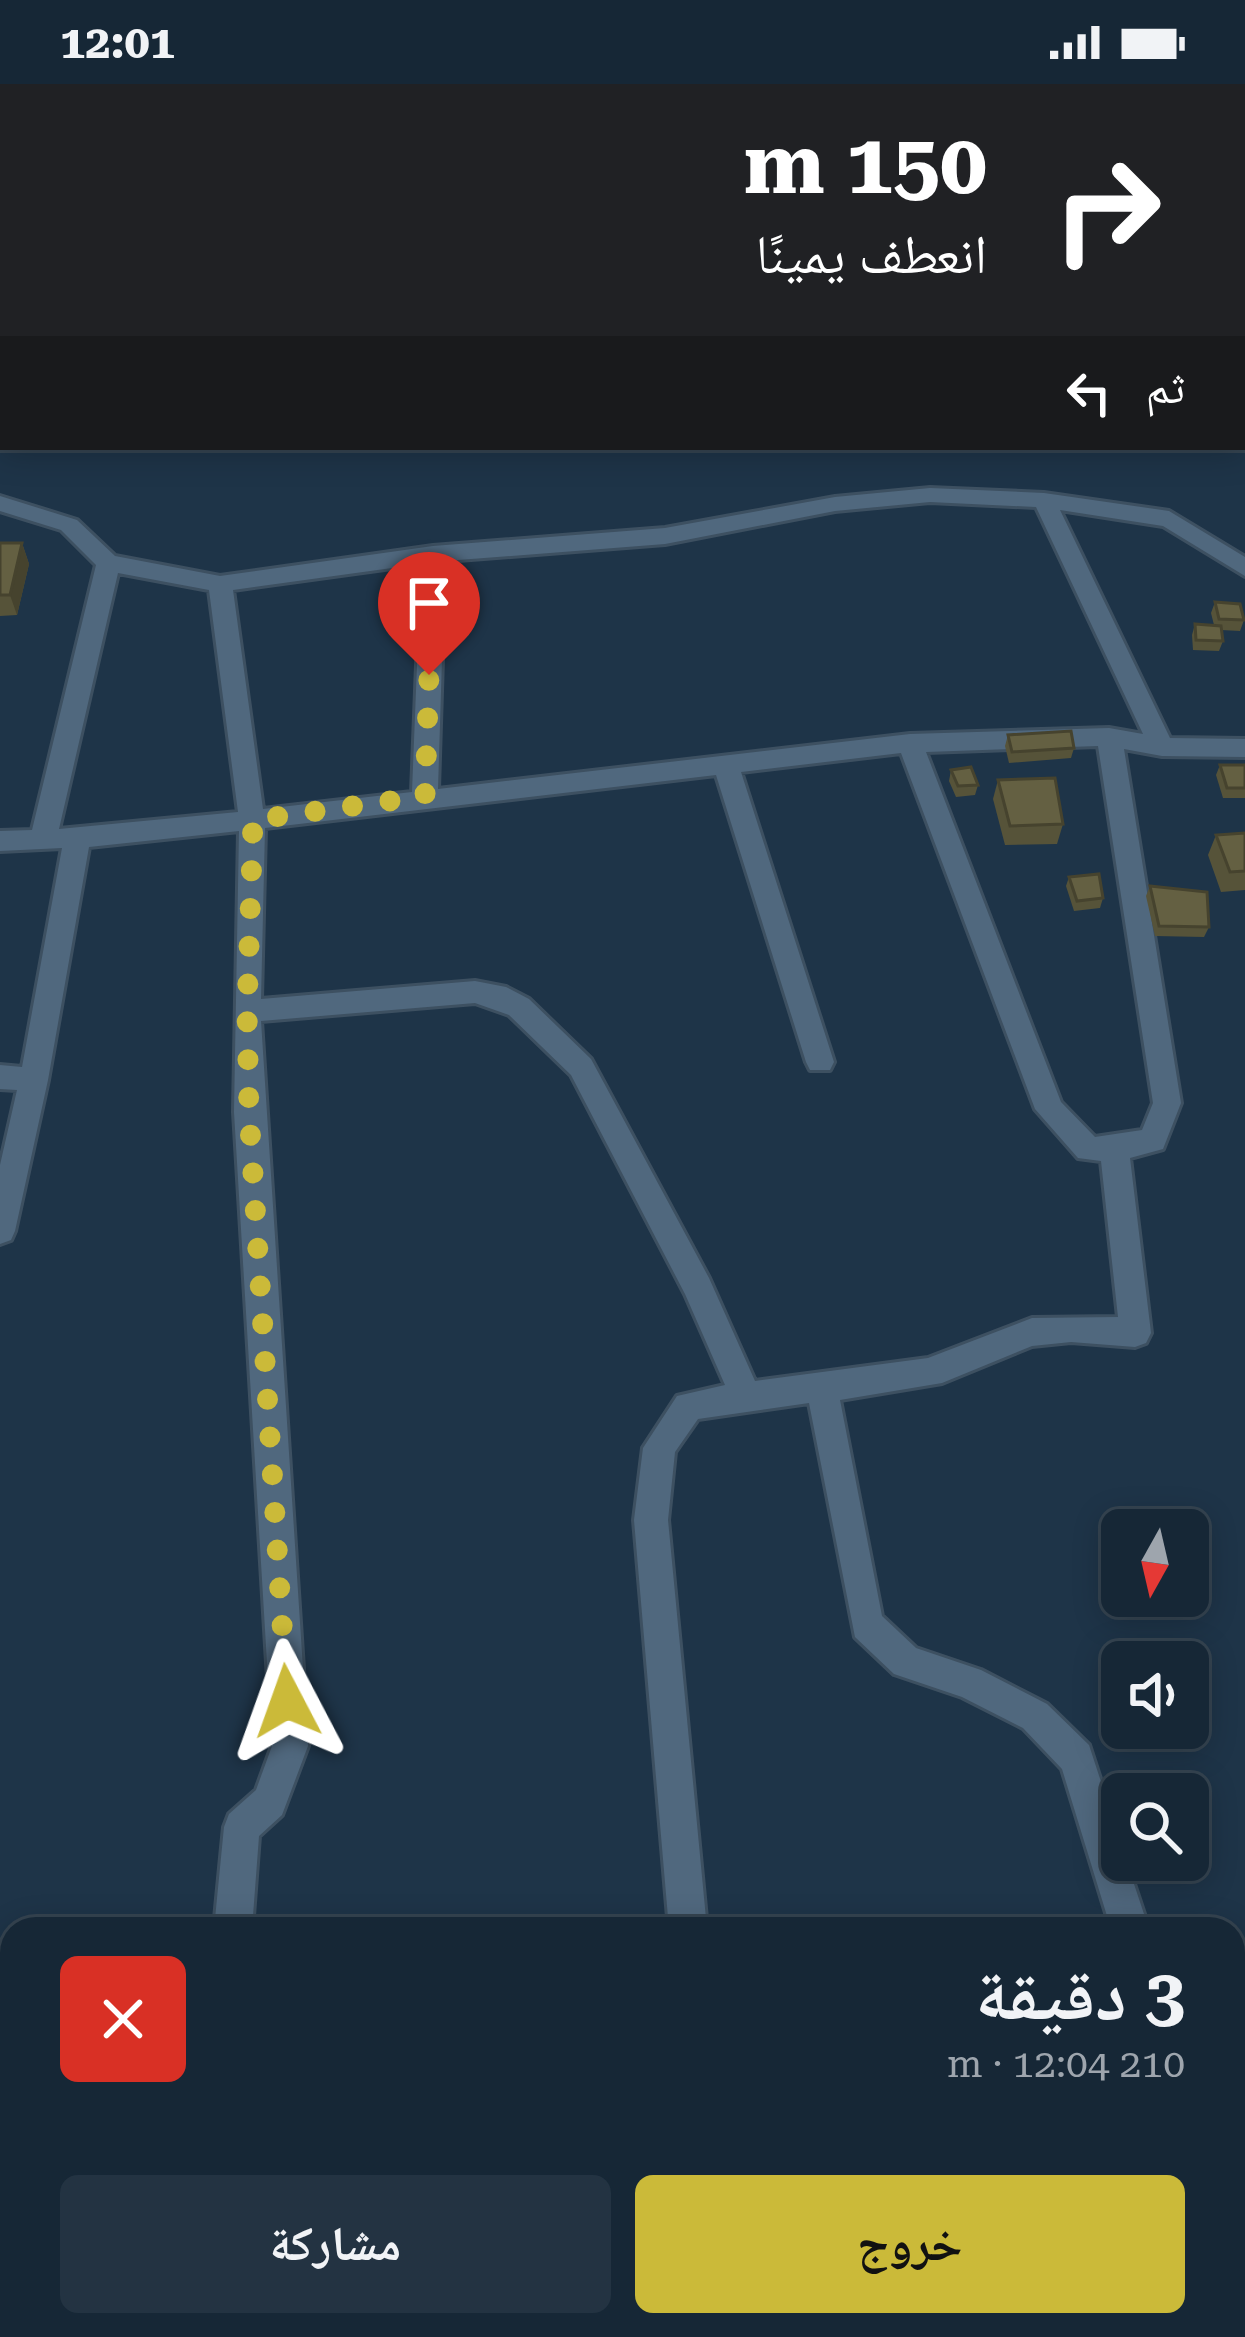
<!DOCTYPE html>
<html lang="ar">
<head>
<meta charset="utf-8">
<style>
  body { margin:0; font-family:"Roboto Serif","Noto Naskh Arabic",serif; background:#233342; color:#f1f3f6; direction:rtl; height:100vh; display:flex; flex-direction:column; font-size:45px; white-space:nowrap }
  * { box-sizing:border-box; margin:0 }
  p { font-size:39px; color:#9ea5ad }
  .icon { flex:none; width:66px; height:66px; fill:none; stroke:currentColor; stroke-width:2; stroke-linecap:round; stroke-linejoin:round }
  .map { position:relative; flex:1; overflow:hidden; direction:ltr }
  .drawer { position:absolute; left:0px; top:1833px; width:1245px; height:420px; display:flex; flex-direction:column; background:#162736; border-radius:36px 36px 0 0; box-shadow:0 6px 30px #0003,0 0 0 3px #354451; direction:rtl }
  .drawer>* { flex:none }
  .guide { position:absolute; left:0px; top:0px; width:1245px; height:366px; box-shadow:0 6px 30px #0003,0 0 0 3px #354451; direction:rtl; background:#202124; color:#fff; overflow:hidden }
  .needle { width:78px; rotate:188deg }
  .tools { position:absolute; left:1101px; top:1425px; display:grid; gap:24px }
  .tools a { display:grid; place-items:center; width:108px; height:108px; border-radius:18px; background:#162736; box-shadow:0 6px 30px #0003,0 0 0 3px #354451; font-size:60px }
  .pin { position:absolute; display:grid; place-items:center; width:102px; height:102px; color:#fff; margin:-123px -51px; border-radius:50% 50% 50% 0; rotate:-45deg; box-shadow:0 0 12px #0007 }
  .pin .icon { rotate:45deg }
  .me { position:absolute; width:132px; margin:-66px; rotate:356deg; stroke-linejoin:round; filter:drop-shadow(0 0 9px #0008) }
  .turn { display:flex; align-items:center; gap:42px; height:252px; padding:0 60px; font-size:54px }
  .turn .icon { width:156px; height:156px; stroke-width:2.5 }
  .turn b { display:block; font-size:84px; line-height:102px }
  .then { display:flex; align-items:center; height:114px; padding:0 60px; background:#0003; gap:24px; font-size:45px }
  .round { display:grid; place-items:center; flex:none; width:126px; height:126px; border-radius:18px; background:#233342 }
  .summary { display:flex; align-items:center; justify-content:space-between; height:204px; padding:0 60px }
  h1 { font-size:72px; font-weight:700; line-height:90px }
  .cta { display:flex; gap:24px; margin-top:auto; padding:24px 60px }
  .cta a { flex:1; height:138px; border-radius:18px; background:#cbba39; color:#111; font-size:48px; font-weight:700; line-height:138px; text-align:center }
  .cta a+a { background:#233342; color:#f1f3f6 }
  .status { display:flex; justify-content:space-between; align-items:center; height:84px; padding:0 60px; background:#162736; direction:ltr }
  .status svg { height:33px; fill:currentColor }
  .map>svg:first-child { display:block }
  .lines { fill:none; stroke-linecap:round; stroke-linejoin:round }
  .minor-casing { stroke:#3d5061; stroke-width:6 }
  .minor { fill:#50687e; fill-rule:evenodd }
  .wall { fill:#565339 }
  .shaded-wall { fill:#46432e }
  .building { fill:#646042; stroke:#46432e; stroke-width:3 }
  .route { stroke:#cbba39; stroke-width:21; stroke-dasharray:0 37.8 }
</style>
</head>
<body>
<div class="status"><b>12:01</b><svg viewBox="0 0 49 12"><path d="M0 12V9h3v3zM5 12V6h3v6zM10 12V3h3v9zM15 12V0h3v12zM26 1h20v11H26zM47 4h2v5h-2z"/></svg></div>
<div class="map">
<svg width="1245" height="2253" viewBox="0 0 1245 2253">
  <rect width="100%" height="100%" fill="#1e3448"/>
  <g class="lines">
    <defs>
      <g id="minor">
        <path d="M930 404 1044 409 1169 427 1245 473V492L1163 442 1060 426 1170 654 1245 655V673L1162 672 1124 665 1181 1019 1163 1065 1130 1074 1151 1249 1146 1259 1135 1263 1071 1258 1032 1262 942 1299 840 1316 882 1532 916 1564 981 1586 1047 1620 1089 1661 1122 1762V1776H1126L1149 1845H1111L1062 1685 1023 1644 962 1613 894 1590 855 1553 809 1319 698 1335 675 1368 668 1436 707 1845H669L634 1436 643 1364 677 1312 725 1301 685 1210 571 991 509 931 475 919 261 937 308 1662 282 1731 259 1752 252 1845H214L224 1743 229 1730 256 1706 272 1662 234 1028 239 747 89 763 48 996 15 1147 11 1156 0 1160V1081L17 1006 0 1005V981L22 983 62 764 0 767V747L32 746 96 481 61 446 0 427V412L77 436 115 472 220 492 433 462 665 444 835 413ZM930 418 1036 423 1143 650 1109 644 910 650 438 705 445 477 665 460 835 427ZM421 480 412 708 263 725 233 506ZM118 489 209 506 238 728 59 745ZM1098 662 1153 1019 1142 1046 1095 1053 1061 1018 926 668ZM901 669 1035 1025 1078 1074 1101 1077 1118 1233 1032 1234 928 1274 755 1297 709 1194 591 975 529 915 506 903 475 897 261 915 265 744 716 691 806 978 810 986H830L834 978 741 688Z"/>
        <polygon points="12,2006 12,2046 0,2047 0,2007"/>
        <rect x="1233" y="2040" width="12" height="40"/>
        <polygon points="1233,2224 1245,2240 1245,2253 1206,2253 1204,2241 1233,2241"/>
        <polygon points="410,2241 452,2241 453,2253 411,2253"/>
        <polygon points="742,2241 784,2241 786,2253 744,2253"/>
      </g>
    </defs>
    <use href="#minor" class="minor-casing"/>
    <use href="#minor" class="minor"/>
  </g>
  <g class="wall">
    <polygon points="0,459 22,459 29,480 17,531 0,532"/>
    <polygon points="1215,518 1244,536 1240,547 1221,546 1223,557 1219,567 1193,566 1192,551 1195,540 1214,541 1211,529"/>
    <polygon points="1008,651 1074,664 1071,674 1009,679 1005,662"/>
    <polygon points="1220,681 1245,681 1245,714 1223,714 1216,691"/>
    <polygon points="951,686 978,701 975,711 956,713 949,697"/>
    <polygon points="998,696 1063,740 1057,760 1005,761 993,715"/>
    <polygon points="1245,749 1245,806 1221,808 1208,771 1216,751"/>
    <polygon points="1069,793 1103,814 1100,824 1074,827 1066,802"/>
    <polygon points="1150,802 1209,843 1204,853 1155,852 1146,812"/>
  </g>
  <polygon class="shaded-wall" points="22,459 29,480 17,531 10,511"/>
  <g class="building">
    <polygon points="0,459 22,459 10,511 0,511"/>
    <polygon points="1215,518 1240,520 1244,536 1219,535"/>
    <polygon points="1195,540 1221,542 1223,557 1196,556"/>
    <polygon points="1071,647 1074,664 1012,668 1008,651"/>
    <polygon points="1220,681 1245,681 1245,704 1227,704"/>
    <polygon points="971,683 978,701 958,702 951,686"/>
    <polygon points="1055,694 1063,740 1010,742 998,696"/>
    <polygon points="1245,749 1245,787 1230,788 1216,751"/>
    <polygon points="1099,790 1103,814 1077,817 1069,793"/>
    <polygon points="1150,802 1207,808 1209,843 1159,842"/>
  </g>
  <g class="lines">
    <polyline class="route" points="287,1617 249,1028 247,927 253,736 425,712 429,591"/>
  </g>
</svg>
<div class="tools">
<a><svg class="needle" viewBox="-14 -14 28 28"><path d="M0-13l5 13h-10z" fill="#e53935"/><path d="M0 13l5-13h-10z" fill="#9ea5ad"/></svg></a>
<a><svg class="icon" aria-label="sound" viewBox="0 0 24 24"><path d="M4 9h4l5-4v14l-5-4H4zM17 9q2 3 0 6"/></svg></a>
<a><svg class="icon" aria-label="search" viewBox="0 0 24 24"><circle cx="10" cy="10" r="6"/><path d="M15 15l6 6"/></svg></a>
</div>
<div class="pin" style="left:429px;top:591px;background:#d93025"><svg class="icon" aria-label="arrive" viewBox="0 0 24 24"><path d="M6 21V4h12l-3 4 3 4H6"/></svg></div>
<svg class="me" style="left:287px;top:1617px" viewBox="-20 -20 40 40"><path d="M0-17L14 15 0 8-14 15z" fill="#cbba39" stroke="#fff" stroke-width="4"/></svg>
<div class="guide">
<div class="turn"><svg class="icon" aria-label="right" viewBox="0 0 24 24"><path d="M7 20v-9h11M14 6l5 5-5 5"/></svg><div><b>150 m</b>انعطف يمينًا</div></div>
<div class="then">ثم<svg class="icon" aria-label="left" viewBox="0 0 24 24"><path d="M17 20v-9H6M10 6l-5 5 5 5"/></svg></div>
</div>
<section class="drawer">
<div class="summary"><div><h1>3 دقيقة</h1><p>210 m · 12:04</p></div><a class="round" style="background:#d93025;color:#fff"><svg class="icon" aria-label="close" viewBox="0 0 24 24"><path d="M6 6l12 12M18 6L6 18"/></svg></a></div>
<div class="cta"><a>خروج</a><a>مشاركة</a></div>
</section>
</div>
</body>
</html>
